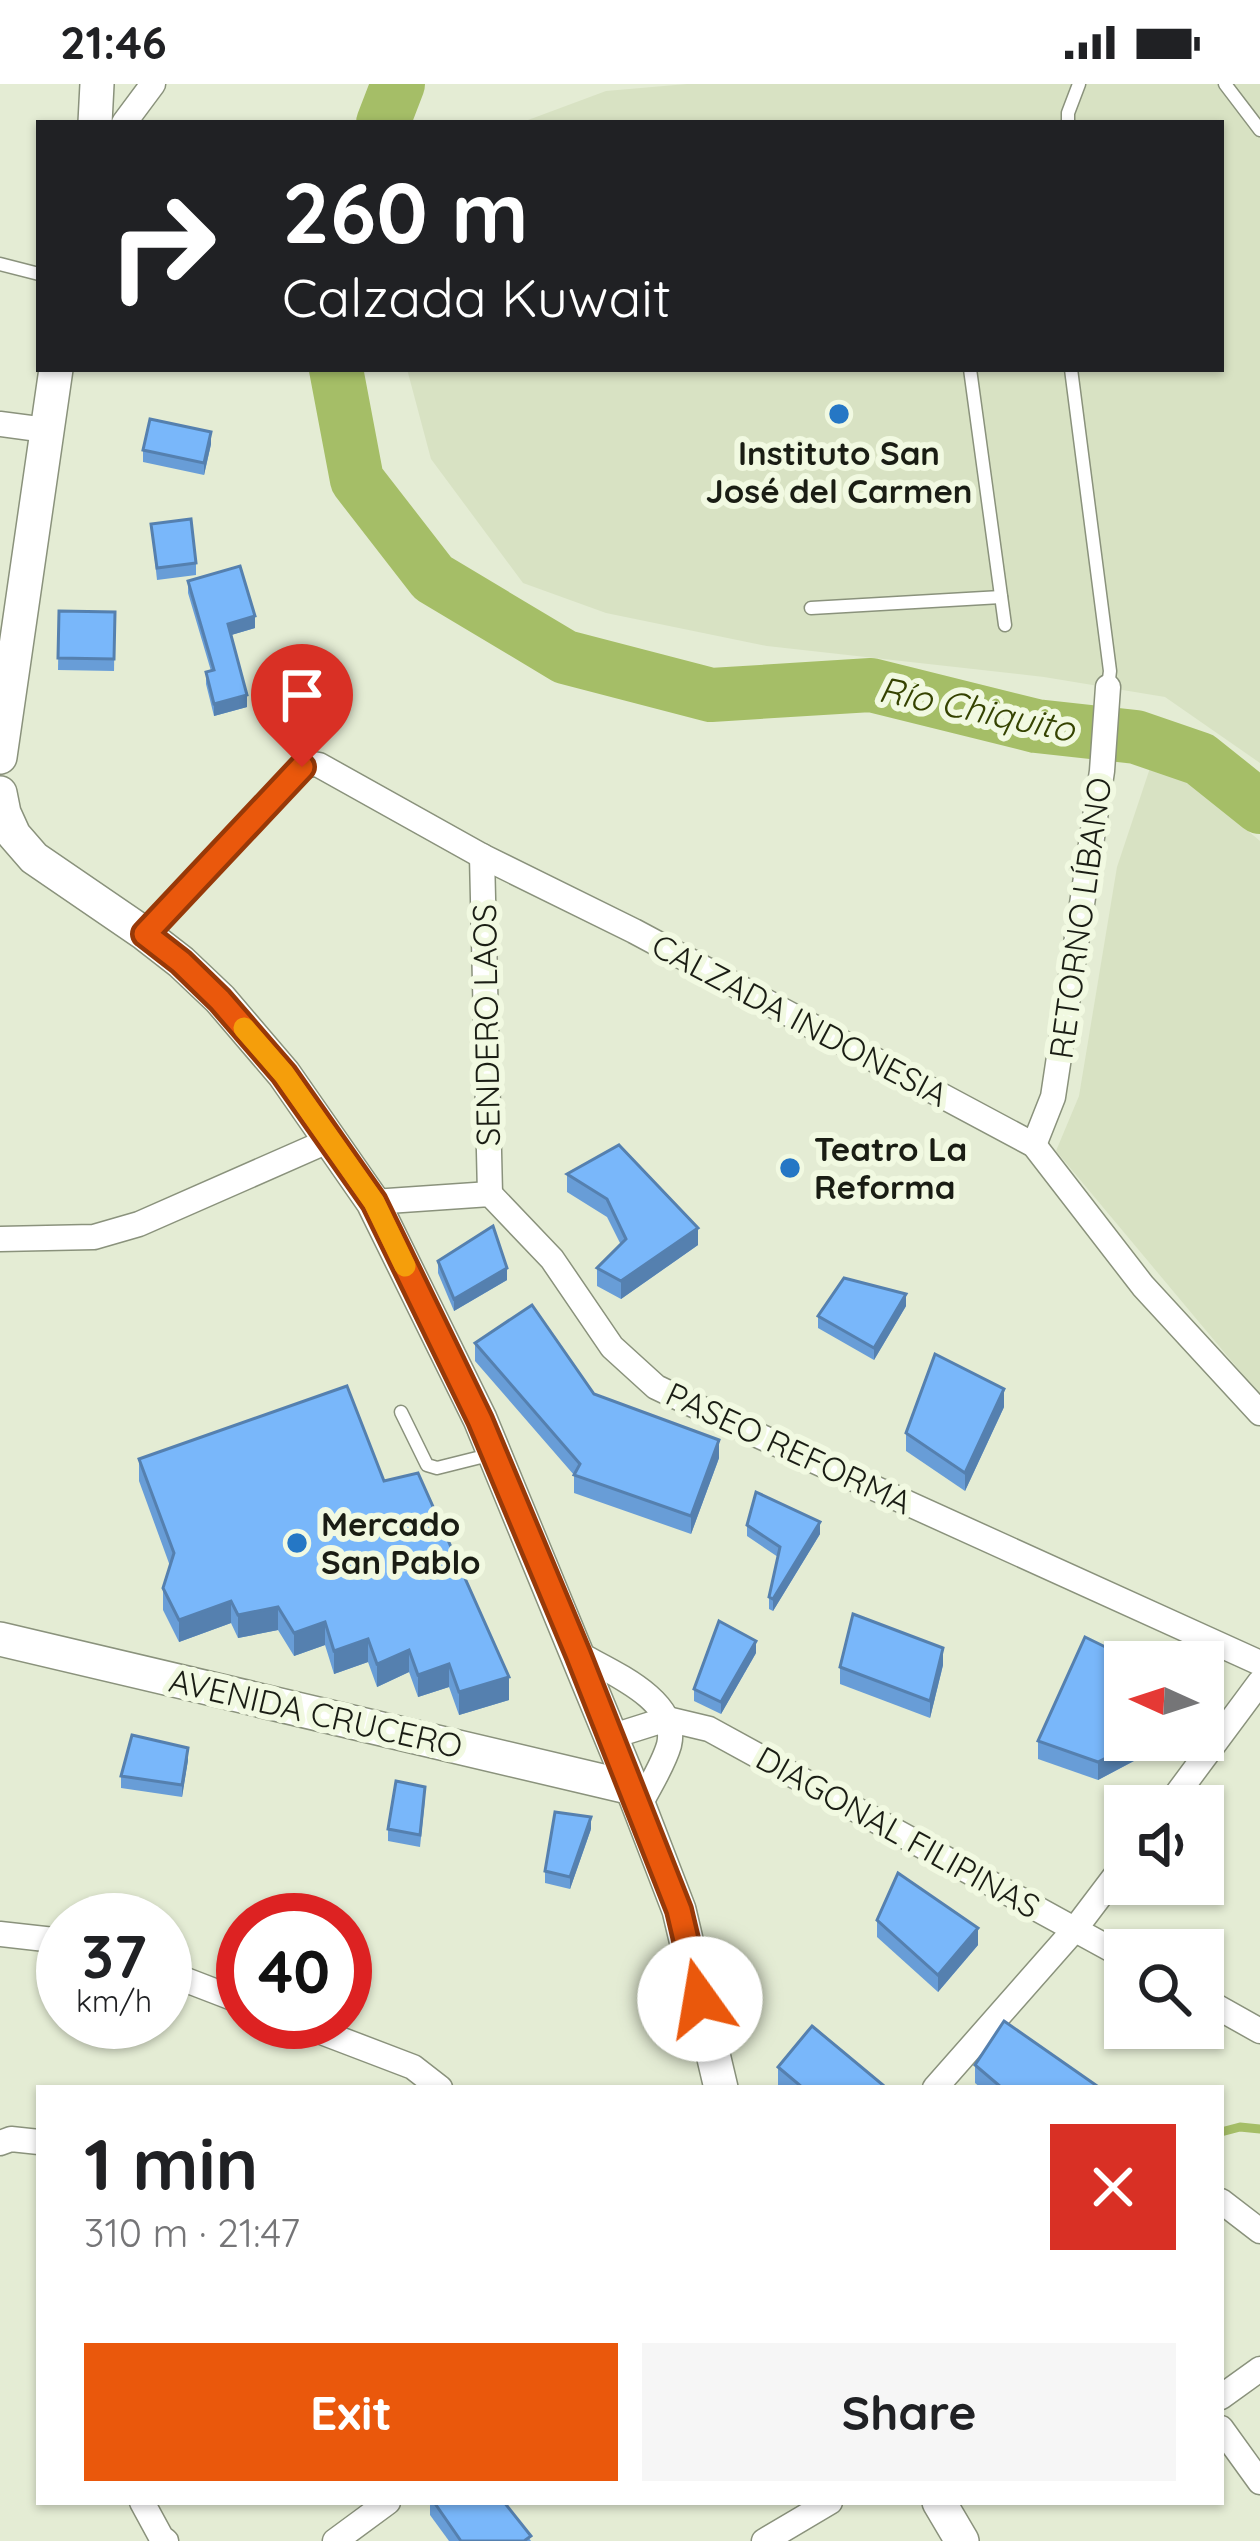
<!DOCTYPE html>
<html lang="en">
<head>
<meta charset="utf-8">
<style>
  body { margin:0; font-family:Quicksand,sans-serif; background:#f6f6f6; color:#202124; height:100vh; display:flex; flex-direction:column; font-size:45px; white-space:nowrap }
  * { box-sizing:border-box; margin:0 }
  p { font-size:39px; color:#757577 }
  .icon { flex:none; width:66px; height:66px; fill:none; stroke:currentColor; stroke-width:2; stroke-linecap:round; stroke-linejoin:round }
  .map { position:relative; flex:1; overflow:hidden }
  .sheet { position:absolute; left:36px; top:2001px; width:1188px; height:420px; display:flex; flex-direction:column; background:#fff; border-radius:0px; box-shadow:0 3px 9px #0004 }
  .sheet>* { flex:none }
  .hud { position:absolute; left:36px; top:36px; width:1188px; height:252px; border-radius:0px; box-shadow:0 3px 9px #0004; background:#202124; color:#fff; overflow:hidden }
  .needle { width:78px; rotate:273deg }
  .fabs { position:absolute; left:1104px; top:1557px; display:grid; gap:24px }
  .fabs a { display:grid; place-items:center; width:120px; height:120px; border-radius:0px; background:#fff; box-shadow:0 3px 9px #0004; font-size:60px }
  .speed { position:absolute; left:36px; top:1809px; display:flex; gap:24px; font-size:60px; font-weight:700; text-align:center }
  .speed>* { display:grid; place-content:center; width:156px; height:156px; border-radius:50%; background:#fff; box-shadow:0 3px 9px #0004; line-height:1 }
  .speed small { font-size:30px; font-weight:400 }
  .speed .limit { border:18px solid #d22; background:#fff; color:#111 }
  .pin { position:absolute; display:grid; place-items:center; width:102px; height:102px; color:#fff; margin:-123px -51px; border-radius:50% 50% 50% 0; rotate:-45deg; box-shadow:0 0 12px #0007 }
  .pin .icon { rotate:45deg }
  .me { position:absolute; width:132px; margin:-66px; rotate:347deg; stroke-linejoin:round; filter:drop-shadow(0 0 9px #0008) }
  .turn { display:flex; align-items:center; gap:42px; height:252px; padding:0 48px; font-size:54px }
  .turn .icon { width:156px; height:156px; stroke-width:2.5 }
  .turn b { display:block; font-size:84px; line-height:102px }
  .round { display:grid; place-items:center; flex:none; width:126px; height:126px; border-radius:0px; background:#f6f6f6 }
  .headline { display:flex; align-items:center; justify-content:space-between; height:204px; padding:0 48px }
  h1 { font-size:72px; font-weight:700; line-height:90px }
  .cta { display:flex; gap:24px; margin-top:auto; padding:24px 48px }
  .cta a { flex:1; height:138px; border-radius:0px; background:#ea580c; color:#fff; font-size:48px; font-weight:700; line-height:138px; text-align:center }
  .cta a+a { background:#f6f6f6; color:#202124 }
  .status { display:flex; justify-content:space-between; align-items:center; height:84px; padding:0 60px; background:#fff; direction:ltr }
  .status svg { height:33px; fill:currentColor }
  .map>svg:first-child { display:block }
  .built { fill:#d8e2c3 }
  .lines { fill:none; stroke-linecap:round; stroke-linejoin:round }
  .stream { stroke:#a5be67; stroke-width:9 }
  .river { stroke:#a5be67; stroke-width:54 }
  .lane-casing { stroke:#8a927c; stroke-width:15 }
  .street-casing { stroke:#8a927c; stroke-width:27 }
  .secondary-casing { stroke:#8a927c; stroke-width:36 }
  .lane { stroke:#fff; stroke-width:12 }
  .street { stroke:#fff; stroke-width:24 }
  .secondary { stroke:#fff; stroke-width:33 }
  .wall { fill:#689dd7 }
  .shaded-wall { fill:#5580af }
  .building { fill:#79b7fa; stroke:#5580af; stroke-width:3 }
  .route-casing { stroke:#983908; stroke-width:30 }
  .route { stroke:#ea580c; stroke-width:21 }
  .slow { stroke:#f59e0b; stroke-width:21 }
  .poi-dot { fill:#2577c5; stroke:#f1f9e1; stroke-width:4.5 }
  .labels { text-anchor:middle; stroke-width:12; stroke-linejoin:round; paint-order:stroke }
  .poi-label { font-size:33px; font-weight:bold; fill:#1a1d14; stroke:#f1f9e1; text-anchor:start }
  .street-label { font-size:33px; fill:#1a1d14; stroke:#f1f9e1 }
  .water-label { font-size:36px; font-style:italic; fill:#354300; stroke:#f1f9e1 }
</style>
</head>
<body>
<div class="status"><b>21:46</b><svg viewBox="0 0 49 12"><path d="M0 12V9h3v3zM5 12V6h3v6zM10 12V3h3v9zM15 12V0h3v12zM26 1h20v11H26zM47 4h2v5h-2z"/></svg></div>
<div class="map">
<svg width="1260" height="2457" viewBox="0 0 1260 2457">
  <rect width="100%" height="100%" fill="#e4ecd4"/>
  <g class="built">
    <polygon points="687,0 1260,0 1260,679 1165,613 1044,593 767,562 606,529 523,499 431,375 407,285 1221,285 1221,39 520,39 606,7"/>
    <polygon points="1155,669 1260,757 1260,1311 1056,1067 1079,1012 1117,783"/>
  </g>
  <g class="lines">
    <polyline class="stream" points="1221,2048 1240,2043 1260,2045"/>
    <g class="river">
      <polyline points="383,39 398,0"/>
      <polyline points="336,285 357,396 433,494 565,573 711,611 871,601 1036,642 1136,653 1200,675 1260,723"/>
    </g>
    <defs>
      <g id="lane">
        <polyline points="1225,0 1260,46"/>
        <polyline points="1068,39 1068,29 1079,0"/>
        <polyline points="0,180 39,190"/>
        <polyline points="970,285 1005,541"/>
        <polyline points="1071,285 1110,587 1108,603"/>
        <polyline points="811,524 1001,513"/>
        <polyline points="401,1328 427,1381 437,1384 493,1370"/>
      </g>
      <g id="street">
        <polyline points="124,39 153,0"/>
        <polyline points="0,340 46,346"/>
        <polyline points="482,772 490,1110"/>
        <polyline points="145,850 302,683 313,680 319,681 482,772 634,847 1034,1061 1143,1202 1260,1329"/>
        <polyline points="1034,1061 1053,1013 1102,687 1108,603"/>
        <polyline points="373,1118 490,1110 552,1175 612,1263 656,1303 744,1345 1260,1579"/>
        <polyline points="0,1155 94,1153 139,1140 330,1056"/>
        <path d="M579 1570C610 1588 680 1616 669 1661 663 1682 648 1704 639 1723"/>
        <polyline points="610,1653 667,1635 709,1645 1125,1873"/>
        <polyline points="1168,1722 1260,1598"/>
        <polyline points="0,1850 63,1857"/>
        <polyline points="165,1888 243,1918"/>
        <polyline points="1203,1915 1260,1947"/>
        <polyline points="295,1938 413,1983 440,2004"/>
        <polyline points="935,2004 1075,1845 1125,1779"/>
        <polyline points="0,2059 11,2055 39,2058"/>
        <polyline points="1221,2117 1260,2147"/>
        <polyline points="1221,2313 1260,2285"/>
        <polyline points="1221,2344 1260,2398"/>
        <polyline points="142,2418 161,2453 166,2457"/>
        <polyline points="335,2457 388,2418"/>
        <polyline points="764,2457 830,2418"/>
      </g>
      <g id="secondary">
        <polyline points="95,39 97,0"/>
        <polyline points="0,673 56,285"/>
        <polyline points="0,709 4,729 14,751 34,774 145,850 181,878 220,915 284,990 373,1118 480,1335 632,1704 679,1826 721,2004"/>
        <polyline points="0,1555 632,1704"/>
        <polyline points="939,2418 962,2457"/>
      </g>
    </defs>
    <use href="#lane" class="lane-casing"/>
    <use href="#street" class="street-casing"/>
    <use href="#secondary" class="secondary-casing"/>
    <use href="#lane" class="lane"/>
    <use href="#street" class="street"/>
    <use href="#secondary" class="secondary"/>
  </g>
  <g class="wall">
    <polygon points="211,360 204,391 143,378 143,366"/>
    <polygon points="151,440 196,479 196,491 157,496"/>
    <polygon points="188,497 255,544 231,551 247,623 214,632 206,600 206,588 211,587 188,509"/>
    <polygon points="59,527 115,528 114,587 58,586"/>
    <polygon points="567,1090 698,1161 621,1215 597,1202 597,1184 621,1161 607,1133 567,1108"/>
    <polygon points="438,1177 507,1196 454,1227 438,1189"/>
    <polygon points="906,1222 874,1276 818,1244 818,1232"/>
    <polygon points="475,1259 719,1374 691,1450 574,1409 574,1391 475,1277"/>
    <polygon points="1004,1323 965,1407 906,1367 906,1349"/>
    <polygon points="139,1375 384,1397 509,1616 459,1631 449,1603 418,1613 409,1588 377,1603 368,1578 334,1590 325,1561 294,1572 278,1546 238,1554 231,1539 179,1558 163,1526 163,1504 170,1482 139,1397"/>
    <polygon points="747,1441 820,1450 773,1527 769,1525 769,1513 778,1473 747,1452"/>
    <polygon points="756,1569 721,1630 694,1617 694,1605"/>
    <polygon points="943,1581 930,1634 840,1600 840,1583"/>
    <polygon points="1038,1657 1172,1657 1098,1696 1038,1675"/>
    <polygon points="188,1676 182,1713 121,1704 121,1692"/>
    <polygon points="425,1715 420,1763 388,1757 388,1745"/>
    <polygon points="591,1745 570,1805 545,1799 545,1787"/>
    <polygon points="877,1836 978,1861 938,1908 877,1853"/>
    <polygon points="975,1981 1100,2004 981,2004 975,1999"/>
    <polygon points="778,1983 883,2004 782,2004 778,2001"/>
    <polygon points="430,2418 504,2418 531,2457 449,2457 430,2431"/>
  </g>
  <g class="shaded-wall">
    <polygon points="211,348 211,360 204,391 204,379"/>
    <polygon points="255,532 255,544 228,552 228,540"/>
    <polygon points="247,611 247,623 214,632 214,620"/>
    <polygon points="698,1144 698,1161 621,1215 621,1197"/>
    <polygon points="507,1184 507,1196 454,1227 454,1215"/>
    <polygon points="906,1210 906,1222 874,1276 874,1264"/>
    <polygon points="1004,1305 1004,1323 965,1407 965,1389"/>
    <polygon points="719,1356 719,1374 691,1450 691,1432"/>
    <polygon points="820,1438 820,1450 773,1527 773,1515"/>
    <polygon points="231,1517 231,1539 179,1558 179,1536"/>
    <polygon points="278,1523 278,1546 238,1554 238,1531"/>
    <polygon points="325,1538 325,1561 294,1572 294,1549"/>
    <polygon points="368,1555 368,1578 334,1590 334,1567"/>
    <polygon points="756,1557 756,1569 721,1630 721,1618"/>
    <polygon points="943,1564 943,1581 930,1634 930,1617"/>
    <polygon points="409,1566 409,1588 377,1603 377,1580"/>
    <polygon points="449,1580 449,1603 418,1613 418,1591"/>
    <polygon points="509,1593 509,1616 459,1631 459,1608"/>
    <polygon points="1141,1656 1173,1656 1098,1696 1098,1678"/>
    <polygon points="188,1664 188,1676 182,1713 182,1701"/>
    <polygon points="591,1733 591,1745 570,1805 570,1793"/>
    <polygon points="978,1844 978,1861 938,1908 938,1891"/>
  </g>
  <g class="building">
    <polygon points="150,335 211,348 204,379 143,366"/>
    <polygon points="191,435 196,479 157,484 151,440"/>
    <polygon points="240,482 255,532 228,540 247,611 214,620 206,588 214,586 188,497"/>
    <polygon points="59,527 115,528 114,575 58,574"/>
    <polygon points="619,1061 698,1144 621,1197 597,1184 626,1155 607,1115 567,1090"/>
    <polygon points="493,1142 507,1184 454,1215 438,1177"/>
    <polygon points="844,1194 906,1210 874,1264 818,1232"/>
    <polygon points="532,1221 594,1310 719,1356 691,1432 574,1391 580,1380 475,1259"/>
    <polygon points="935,1270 1004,1305 965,1389 906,1349"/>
    <polygon points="347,1302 384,1397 418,1389 509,1593 459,1608 449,1580 418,1591 409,1566 377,1580 368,1555 334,1567 325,1538 294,1549 278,1523 238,1531 231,1517 179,1536 163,1504 174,1469 139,1375"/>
    <polygon points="756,1408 820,1438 773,1515 769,1513 780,1463 747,1441"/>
    <polygon points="853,1530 943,1564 930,1617 840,1583"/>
    <polygon points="719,1537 756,1557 721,1618 694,1605"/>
    <polygon points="1085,1553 1136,1578 1125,1578 1125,1656 1141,1656 1098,1678 1038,1657"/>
    <polygon points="132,1651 188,1664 182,1701 121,1692"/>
    <polygon points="396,1697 425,1703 420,1751 388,1745"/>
    <polygon points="555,1728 591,1733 570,1793 545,1787"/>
    <polygon points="898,1789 978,1844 938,1891 877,1836"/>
    <polygon points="1004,1937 1100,2004 1002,2004 975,1981"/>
    <polygon points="812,1942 883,2001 881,2004 803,2004 778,1983"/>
    <polygon points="434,2418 504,2418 531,2452 524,2457 461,2457"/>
  </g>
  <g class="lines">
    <defs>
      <polyline id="route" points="302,683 145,850 181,878 220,916 284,990 374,1118 480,1336 578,1570 679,1826 700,1915"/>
    </defs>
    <use href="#route" class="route-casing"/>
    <use href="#route" class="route"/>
    <polyline class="slow" points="244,944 284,990 374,1118 405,1182"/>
  </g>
  <g class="poi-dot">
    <circle cx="839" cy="330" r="12"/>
    <circle cx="790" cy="1084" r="12"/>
    <circle cx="297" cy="1459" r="12"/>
  </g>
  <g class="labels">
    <g class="poi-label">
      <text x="839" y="381" text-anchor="middle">Instituto San<tspan x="839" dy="38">José del Carmen</tspan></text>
      <text x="814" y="1077">Teatro La<tspan x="814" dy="38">Reforma</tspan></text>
      <text x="321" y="1452">Mercado<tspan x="321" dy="38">San Pablo</tspan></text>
    </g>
    <g class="street-label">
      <text transform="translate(1080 834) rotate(-82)" y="12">RETORNO LÍBANO</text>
      <text transform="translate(800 936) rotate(28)" y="12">CALZADA INDONESIA</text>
      <text transform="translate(486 941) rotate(-91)" y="12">SENDERO LAOS</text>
      <text transform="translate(789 1364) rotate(25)" y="12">PASEO REFORMA</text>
      <text transform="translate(316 1629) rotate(13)" y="12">AVENIDA CRUCERO</text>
      <text transform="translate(898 1748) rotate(29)" y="12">DIAGONAL FILIPINAS</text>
    </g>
    <g class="water-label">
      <text transform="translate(977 625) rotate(12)" y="13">Río Chiquito</text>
    </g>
  </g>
</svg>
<div class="fabs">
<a><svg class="needle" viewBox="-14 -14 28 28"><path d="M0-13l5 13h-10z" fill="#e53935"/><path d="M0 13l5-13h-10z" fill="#757577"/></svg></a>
<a><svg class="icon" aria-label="sound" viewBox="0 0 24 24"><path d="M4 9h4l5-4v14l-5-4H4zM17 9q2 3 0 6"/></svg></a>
<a><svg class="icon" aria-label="search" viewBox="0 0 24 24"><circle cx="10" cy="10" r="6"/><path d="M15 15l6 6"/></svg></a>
</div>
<div class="speed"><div>37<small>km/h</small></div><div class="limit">40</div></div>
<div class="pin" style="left:302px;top:683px;background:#d93025"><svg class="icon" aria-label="arrive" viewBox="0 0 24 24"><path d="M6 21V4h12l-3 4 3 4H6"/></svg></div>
<svg class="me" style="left:700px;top:1915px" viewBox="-20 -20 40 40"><circle r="19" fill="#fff"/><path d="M0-13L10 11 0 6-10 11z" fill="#ea580c"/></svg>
<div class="hud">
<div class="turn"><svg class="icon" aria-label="right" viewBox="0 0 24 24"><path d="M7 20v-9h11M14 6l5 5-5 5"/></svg><div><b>260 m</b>Calzada Kuwait</div></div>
</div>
<section class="sheet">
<div class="headline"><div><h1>1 min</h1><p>310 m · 21:47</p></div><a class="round" style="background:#d93025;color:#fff"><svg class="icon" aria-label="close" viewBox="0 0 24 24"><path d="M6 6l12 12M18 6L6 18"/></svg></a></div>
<div class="cta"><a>Exit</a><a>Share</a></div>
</section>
</div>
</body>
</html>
